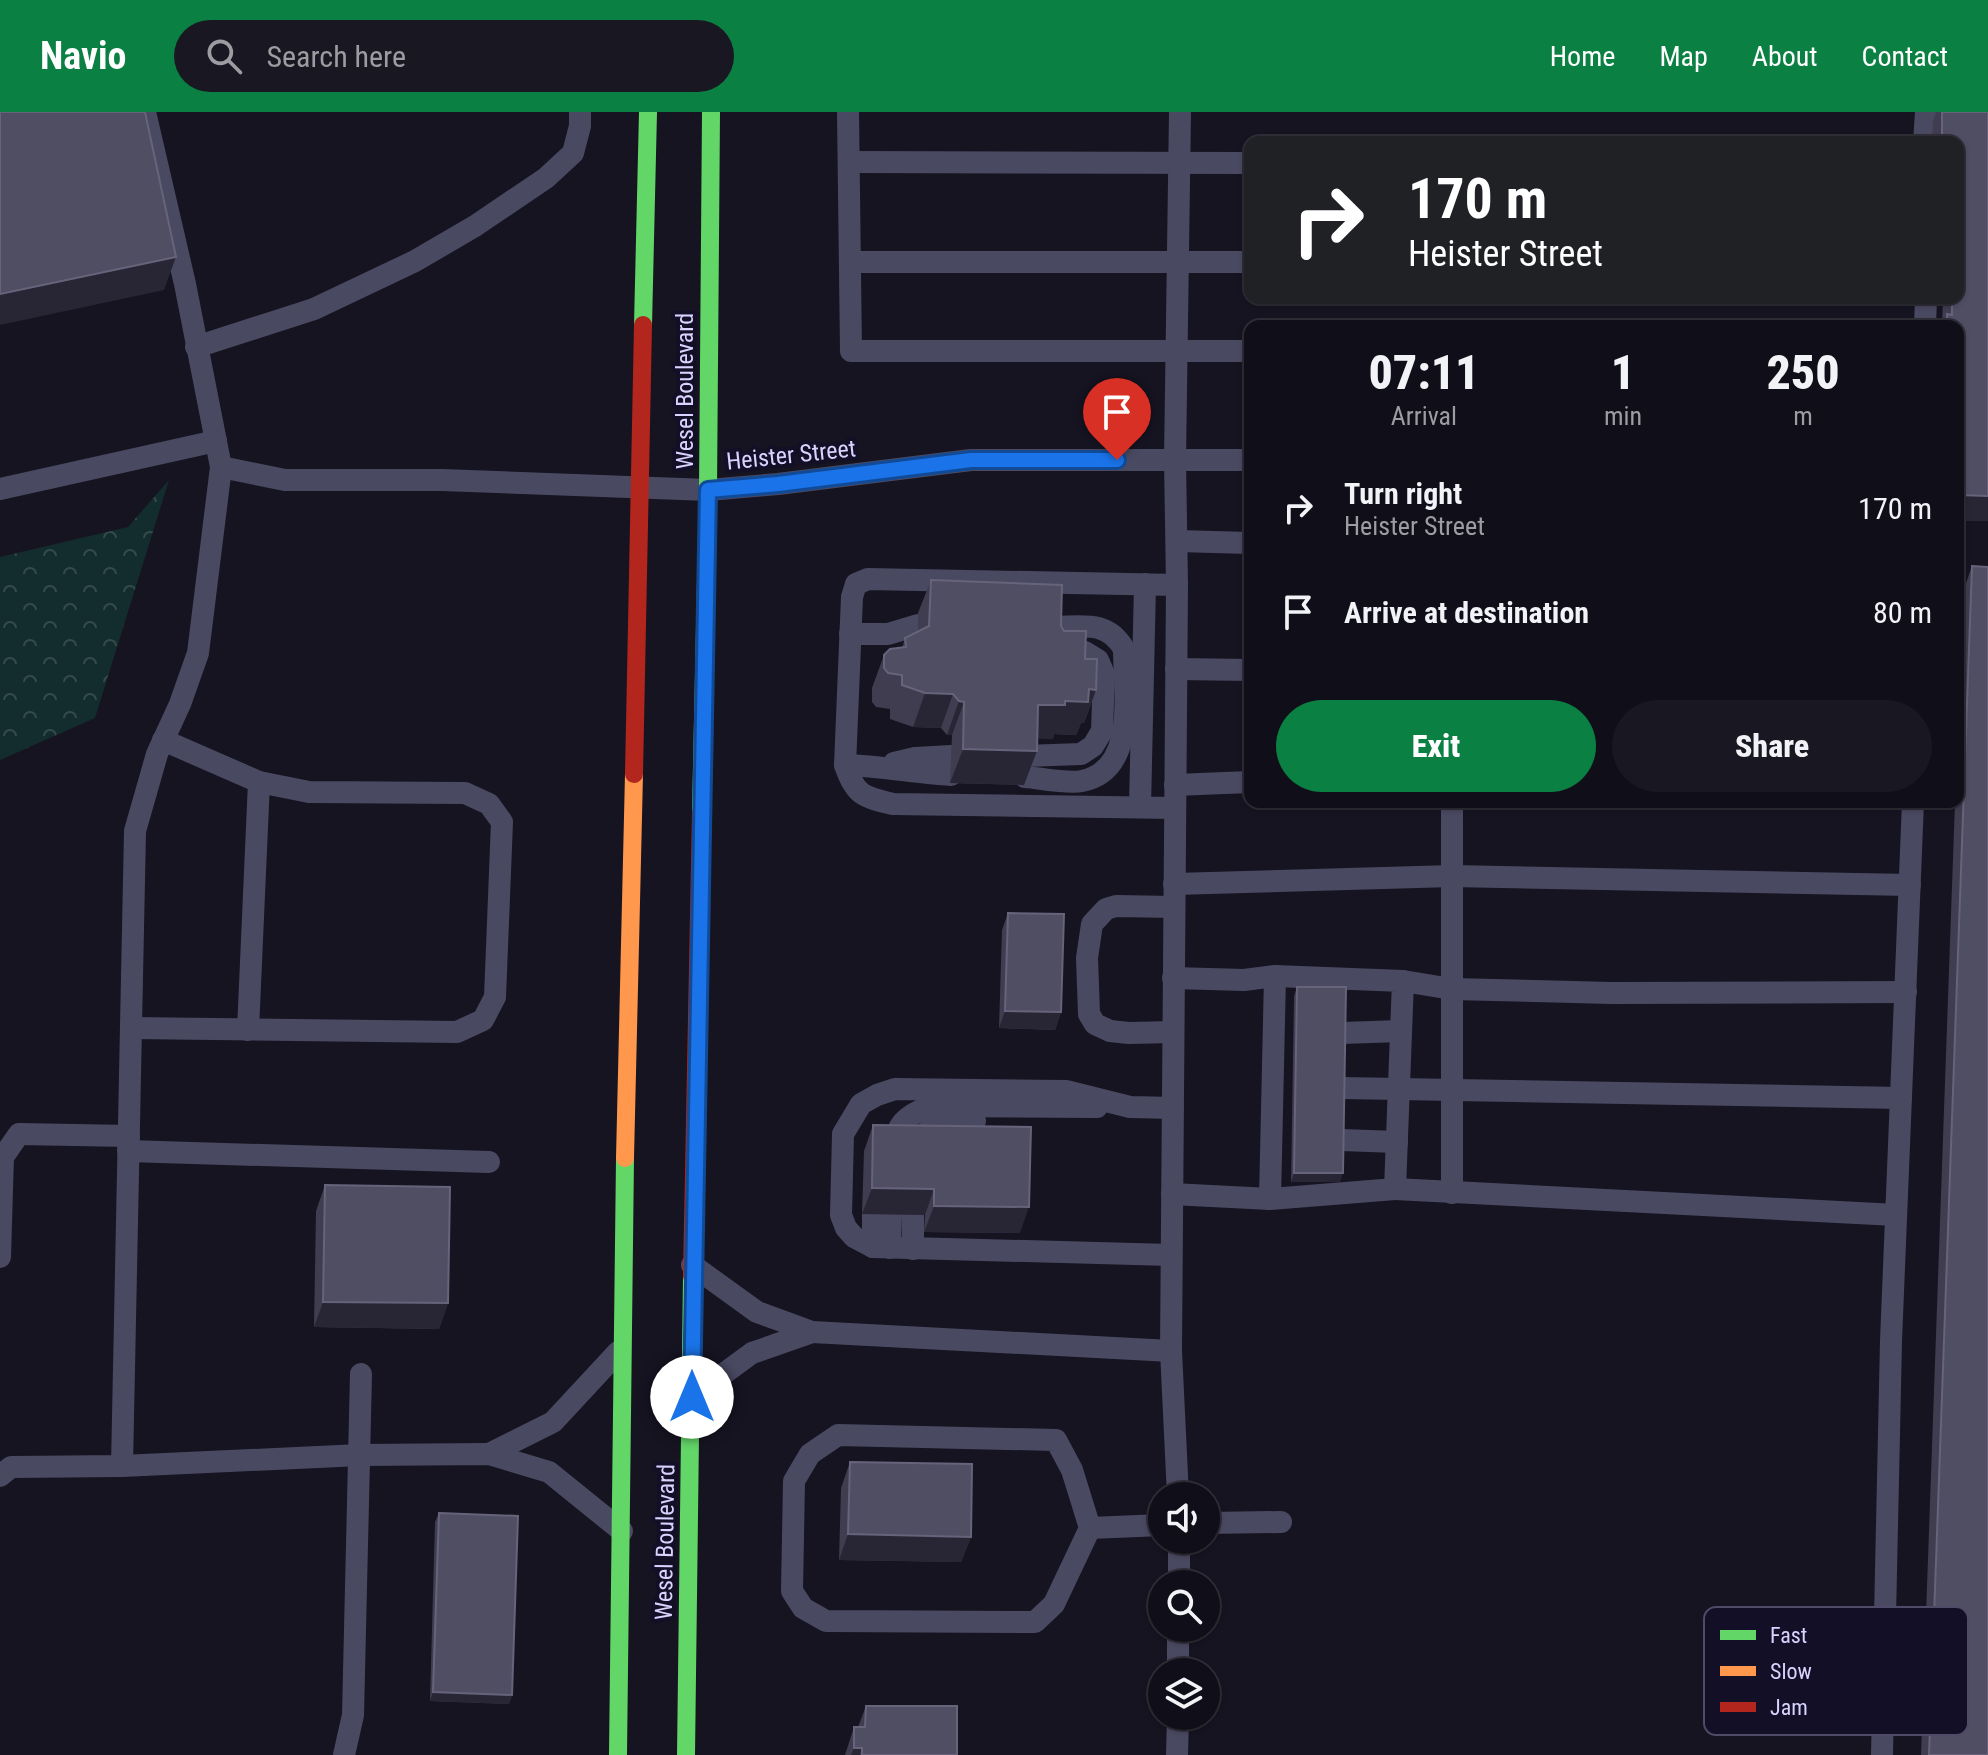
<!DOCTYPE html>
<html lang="en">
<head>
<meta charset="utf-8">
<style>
  body { margin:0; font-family:"Roboto Condensed",sans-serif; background:#191822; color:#f1f3f6; height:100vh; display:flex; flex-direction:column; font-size:30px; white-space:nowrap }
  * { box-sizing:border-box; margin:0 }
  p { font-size:26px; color:#9c9ca2 }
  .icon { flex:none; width:44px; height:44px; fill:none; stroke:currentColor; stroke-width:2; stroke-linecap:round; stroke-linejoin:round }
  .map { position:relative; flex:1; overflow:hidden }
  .sheet { position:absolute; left:1244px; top:208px; width:720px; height:488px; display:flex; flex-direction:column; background:#100f19; border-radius:16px; box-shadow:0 2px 6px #0004,0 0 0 2px #302f38 }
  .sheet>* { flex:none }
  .hud { position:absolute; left:1244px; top:24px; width:720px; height:168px; border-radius:16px; box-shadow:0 2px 6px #0004,0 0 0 2px #302f38; background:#202124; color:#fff; overflow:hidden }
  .controls { position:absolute; left:1148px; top:1370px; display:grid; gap:16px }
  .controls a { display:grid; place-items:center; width:72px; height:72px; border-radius:50%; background:#100f19; box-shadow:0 2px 6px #0004,0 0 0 2px #302f38; font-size:40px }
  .pin { position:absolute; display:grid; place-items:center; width:68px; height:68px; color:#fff; margin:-82px -34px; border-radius:50% 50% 50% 0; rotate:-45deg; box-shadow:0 0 8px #0007 }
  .pin .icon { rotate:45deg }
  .me { position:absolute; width:88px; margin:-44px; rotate:0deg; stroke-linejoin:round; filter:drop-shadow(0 0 6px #0008) }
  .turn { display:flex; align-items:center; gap:28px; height:168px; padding:0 32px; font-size:36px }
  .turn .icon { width:104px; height:104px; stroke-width:2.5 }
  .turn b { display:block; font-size:56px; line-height:68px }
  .eta { display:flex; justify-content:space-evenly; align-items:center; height:136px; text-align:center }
  .eta b { font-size:48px; font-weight:800; line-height:56px }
  .primary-button { display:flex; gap:16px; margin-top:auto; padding:16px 32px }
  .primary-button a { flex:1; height:92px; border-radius:48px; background:#0b8043; color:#fff; font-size:32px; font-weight:800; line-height:92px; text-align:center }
  .primary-button a+a { background:#191822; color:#f1f3f6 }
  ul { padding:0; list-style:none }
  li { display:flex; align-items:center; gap:24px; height:104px; padding:0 32px }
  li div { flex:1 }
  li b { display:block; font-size:30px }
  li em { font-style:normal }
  header { display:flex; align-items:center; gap:48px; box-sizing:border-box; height:112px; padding:0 40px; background:#0b8043; color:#fff }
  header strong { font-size:38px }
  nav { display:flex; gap:44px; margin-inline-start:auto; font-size:28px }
  .search { width:560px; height:72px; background:#191822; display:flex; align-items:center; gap:20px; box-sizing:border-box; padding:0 28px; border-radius:44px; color:#9c9ca2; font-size:30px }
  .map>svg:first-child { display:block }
  .forest { fill:url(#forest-crowns) }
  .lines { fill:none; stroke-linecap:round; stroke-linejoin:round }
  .lane { stroke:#4a4962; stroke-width:22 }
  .fast { stroke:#63d668; stroke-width:18 }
  .slow { stroke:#ff974d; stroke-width:18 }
  .jam { stroke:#b3261e; stroke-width:18 }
  .wall { fill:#403d50 }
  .shaded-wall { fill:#282635 }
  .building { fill:#504e63; stroke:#66637b; stroke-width:2 }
  .route-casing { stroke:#114b97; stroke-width:20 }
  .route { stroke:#1a73e8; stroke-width:14 }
  .labels { text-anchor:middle; stroke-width:8; stroke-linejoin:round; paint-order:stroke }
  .street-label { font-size:24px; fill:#d9d4ff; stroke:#130f26 }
  .key { fill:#130f26; stroke:#4e4a67; stroke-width:2 }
  .key-label { font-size:22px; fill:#d9d4ff }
</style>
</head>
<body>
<header>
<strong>Navio</strong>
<div class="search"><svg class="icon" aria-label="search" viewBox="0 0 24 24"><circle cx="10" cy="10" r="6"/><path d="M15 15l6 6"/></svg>Search here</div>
<nav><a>Home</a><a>Map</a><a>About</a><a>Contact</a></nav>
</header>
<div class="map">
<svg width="1988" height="1643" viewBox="0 0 1988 1643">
  <defs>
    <pattern id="forest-crowns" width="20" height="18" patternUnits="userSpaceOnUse" patternTransform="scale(2)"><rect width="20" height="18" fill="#132c2d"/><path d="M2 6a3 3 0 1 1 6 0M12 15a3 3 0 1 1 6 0" fill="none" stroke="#354a4c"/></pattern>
  </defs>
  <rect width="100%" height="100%" fill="#161421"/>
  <polygon class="forest" points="169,368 95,606 0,648 0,445 128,415"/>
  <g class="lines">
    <g class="lane">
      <polyline points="848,0 851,239 1250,239"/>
      <polyline points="1924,30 1926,0"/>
      <polyline points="849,50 1250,51"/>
      <polyline points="850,150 1250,150"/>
      <polyline points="1925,214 1926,186"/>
      <polyline points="196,235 314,197 415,149 475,114 546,66 573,41 580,14 580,0"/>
      <polyline points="221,355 285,368 442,368 708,378 778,372 971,348 1250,348"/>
      <polyline points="0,377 216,329"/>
      <polyline points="1177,429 1250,431"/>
      <polyline points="850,522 888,522 918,513"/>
      <polyline points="1176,557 1250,558"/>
      <polyline points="1025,644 1081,642 1093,634 1102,619 1104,562 1098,548 1085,540 1057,539"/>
      <polyline points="894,651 915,646 951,644"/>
      <path d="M845 653C881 654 915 661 951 663"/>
      <path d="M1025 665C1040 666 1067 672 1082 669 1138 658 1124 578 1124 537 1107 507 1081 515 1051 515"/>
      <polyline points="1175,673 1250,670"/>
      <polyline points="1140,695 1145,472"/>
      <path d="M1174 696 893 692C863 685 855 683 845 653L852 485 856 472 868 467 1177 473"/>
      <polyline points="1174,772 1452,764 1910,773"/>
      <polyline points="1403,869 1452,877 1612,881 1906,880"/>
      <polyline points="131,916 457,920 483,908 495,885 502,710 489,692 465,681 309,680 259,670 163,628"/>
      <polyline points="248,918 259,670"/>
      <polyline points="1173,920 1129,921 1110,919 1095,912 1089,902 1087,846 1092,812 1106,797 1116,794 1174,795"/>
      <polyline points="1342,921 1401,919"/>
      <polyline points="1342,976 1901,986"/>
      <polyline points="1341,1028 1397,1030"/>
      <path d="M917 1035C927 1008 950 1009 975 1009"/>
      <polyline points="128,1039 489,1050"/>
      <path d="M891 1039C897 1013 904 1004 930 994L1097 995"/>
      <polyline points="1395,1077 1896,1103"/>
      <polyline points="1452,1081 1452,690"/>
      <polyline points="1172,1082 1270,1087 1395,1077 1403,869 1275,864 1244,868 1173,866"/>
      <polyline points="1270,1087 1275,864"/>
      <polyline points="873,1135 873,1102"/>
      <polyline points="890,1136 891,1102"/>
      <polyline points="913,1137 913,1103"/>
      <polyline points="1171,1143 873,1135 854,1125 846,1116 841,1103 843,1022 861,992 877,983 895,977 1066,979 1130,995 1173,996"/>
      <polyline points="0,1145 3,1045 19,1022 129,1024"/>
      <polyline points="692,1153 757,1200 812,1220 1171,1239"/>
      <polyline points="692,1285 752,1241 812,1220"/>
      <polyline points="489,1342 553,1310 618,1240"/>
      <polyline points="122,1354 135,719 157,642 180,592 198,541 221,355 185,172 145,0"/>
      <polyline points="0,1364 11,1355 122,1354 360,1343 489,1342 549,1360 622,1419"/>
      <polyline points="1178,1384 1171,1239 1177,473 1175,348 1180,0"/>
      <polyline points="1206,1411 1281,1410"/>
      <polyline points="1090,1416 1072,1358 1056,1328 838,1323 810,1342 794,1369 792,1479 803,1496 826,1509 1035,1510 1054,1492 1090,1416 1162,1413"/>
      <polyline points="1179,1472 1179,1428"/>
      <polyline points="1178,1560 1178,1516"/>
      <polyline points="344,1643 353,1603 361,1262"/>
      <polyline points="1177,1643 1178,1604"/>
      <polyline points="1882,1643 1891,1229 1913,690"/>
    </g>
    <g class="fast">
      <polyline points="643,213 648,0"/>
      <polyline points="701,700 708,378 711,0"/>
      <path d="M618 1643C622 1444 621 1245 625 1046"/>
      <polyline points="686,1643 692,1164"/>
    </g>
    <polyline class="slow" points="625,1046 634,662"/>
    <g class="jam">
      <polyline points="634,662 643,213"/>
      <polyline points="692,1164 701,700"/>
    </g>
  </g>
  <g class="wall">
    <polygon points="1936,0 1988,0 1988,409 1958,409 1958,214 1942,214 1943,186 1958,186 1958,30 1932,30 1933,9"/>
    <polygon points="1972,454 1988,1643 1921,1643 1955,690 1958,690 1958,617 1963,480"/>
    <polygon points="931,468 1061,514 1085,547 1096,578 1084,611 1081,611 1076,623 1054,622 1053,627 1037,626 1024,673 950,671 952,623 947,623 941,616 913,615 890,607 890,597 876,595 872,590 872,576 884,543 902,536 905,526 918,520 918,501"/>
    <polygon points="1008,801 1061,900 1055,918 999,916 1002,818"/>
    <polygon points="1297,875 1340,1070 1291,1070 1294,884"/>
    <polygon points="873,1013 1020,1121 924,1120 925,1103 862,1102 864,1039"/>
    <polygon points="325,1073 448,1191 439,1217 314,1215 316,1099"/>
    <polygon points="850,1350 971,1425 961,1450 839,1448 841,1376"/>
    <polygon points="439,1401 512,1583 509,1592 430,1589 435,1410"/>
    <polygon points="866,1594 957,1643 845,1643 854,1615 858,1615"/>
  </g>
  <g class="shaded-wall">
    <polygon points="176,145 164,178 0,213 0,182"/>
    <polygon points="1958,383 1988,384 1988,409 1958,409"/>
    <polygon points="1089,577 1096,578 1084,611 1081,611 1076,623 1054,622 1053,627 1026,626 1038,593 1065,589"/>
    <polygon points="925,581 953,582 941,616 913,615"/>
    <polygon points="959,589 964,590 952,623 947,623"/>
    <polygon points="963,637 1037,639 1024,673 950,671"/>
    <polygon points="1005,899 1061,900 1055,918 999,916"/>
    <polygon points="1294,1061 1343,1061 1340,1070 1291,1070"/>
    <polygon points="872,1076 934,1077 925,1103 862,1102"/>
    <polygon points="934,1094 1029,1095 1020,1121 924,1120"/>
    <polygon points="323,1190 448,1191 439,1217 314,1215"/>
    <polygon points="848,1422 971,1425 961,1450 839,1448"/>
    <polygon points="433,1580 512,1583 509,1592 430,1589"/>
    <polygon points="854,1636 862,1636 860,1643 851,1643"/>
  </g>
  <g class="building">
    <polygon points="0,0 145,0 176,145 0,182"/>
    <polygon points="1942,0 1988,0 1988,384 1958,383 1958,214 1947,214 1947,202 1952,203 1952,186 1958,186 1958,30 1942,30"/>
    <polygon points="1972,454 1988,455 1988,1643 1929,1643"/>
    <polygon points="931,468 1062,473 1061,514 1064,519 1086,519 1085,547 1097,547 1096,578 1089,577 1088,590 1065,589 1065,593 1038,593 1037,639 963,637 964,590 959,589 953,582 925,581 902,573 902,563 888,561 884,556 884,543 890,537 906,535 905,526 929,514"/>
    <polygon points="1008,801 1064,802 1061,900 1005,899"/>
    <polygon points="1297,875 1346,875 1343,1061 1294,1061"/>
    <polygon points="873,1013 1031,1015 1029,1095 934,1094 934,1077 872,1076"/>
    <polygon points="325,1073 450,1075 448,1191 323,1190"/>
    <polygon points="850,1350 972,1352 971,1425 848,1422"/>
    <polygon points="439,1401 518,1404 512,1583 433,1580"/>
    <polygon points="866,1594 957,1594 957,1643 862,1643 862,1636 854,1636 854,1615 865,1615"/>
  </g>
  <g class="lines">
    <defs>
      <polyline id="route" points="692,1285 708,378 778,372 971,348 1117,348"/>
    </defs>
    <use href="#route" class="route-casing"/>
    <use href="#route" class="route"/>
  </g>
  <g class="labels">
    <g class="street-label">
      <text transform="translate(685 279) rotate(-90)" y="8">Wesel Boulevard</text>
      <text transform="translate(791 343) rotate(-6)" y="8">Heister Street</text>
      <text transform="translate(665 1430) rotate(-89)" y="8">Wesel Boulevard</text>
    </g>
  </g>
  <rect x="1704" y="1495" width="264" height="128" rx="12" class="key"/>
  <rect x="1720" y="1518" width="36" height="10" fill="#63d668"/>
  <rect x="1720" y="1554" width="36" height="10" fill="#ff974d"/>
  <rect x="1720" y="1590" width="36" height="10" fill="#b3261e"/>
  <g class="key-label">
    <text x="1770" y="1531">Fast</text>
    <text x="1770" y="1567">Slow</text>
    <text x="1770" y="1603">Jam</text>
  </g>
</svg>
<div class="controls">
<a><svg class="icon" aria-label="sound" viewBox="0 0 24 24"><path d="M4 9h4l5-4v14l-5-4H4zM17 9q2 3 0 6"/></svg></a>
<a><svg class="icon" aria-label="search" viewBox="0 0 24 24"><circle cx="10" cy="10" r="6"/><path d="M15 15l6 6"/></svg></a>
<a><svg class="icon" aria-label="layers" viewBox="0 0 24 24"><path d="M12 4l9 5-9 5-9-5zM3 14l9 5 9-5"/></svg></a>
</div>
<div class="pin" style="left:1117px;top:348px;background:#d93025"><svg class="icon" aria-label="arrive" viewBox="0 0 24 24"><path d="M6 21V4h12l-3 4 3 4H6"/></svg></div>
<svg class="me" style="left:692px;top:1285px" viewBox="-20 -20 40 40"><circle r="19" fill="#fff"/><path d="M0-13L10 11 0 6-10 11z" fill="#1a73e8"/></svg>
<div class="hud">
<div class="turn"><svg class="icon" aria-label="right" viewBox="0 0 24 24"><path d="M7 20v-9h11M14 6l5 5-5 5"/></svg><div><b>170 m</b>Heister Street</div></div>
</div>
<section class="sheet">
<div class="eta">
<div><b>07:11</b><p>Arrival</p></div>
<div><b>1</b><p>min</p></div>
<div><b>250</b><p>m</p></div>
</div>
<ul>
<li><svg class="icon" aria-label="right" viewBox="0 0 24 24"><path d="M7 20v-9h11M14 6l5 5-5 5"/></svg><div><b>Turn right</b><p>Heister Street</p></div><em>170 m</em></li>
<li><svg class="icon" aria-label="arrive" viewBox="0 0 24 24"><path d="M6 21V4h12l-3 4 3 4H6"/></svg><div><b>Arrive at destination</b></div><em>80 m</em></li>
</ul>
<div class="primary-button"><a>Exit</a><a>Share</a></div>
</section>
</div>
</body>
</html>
